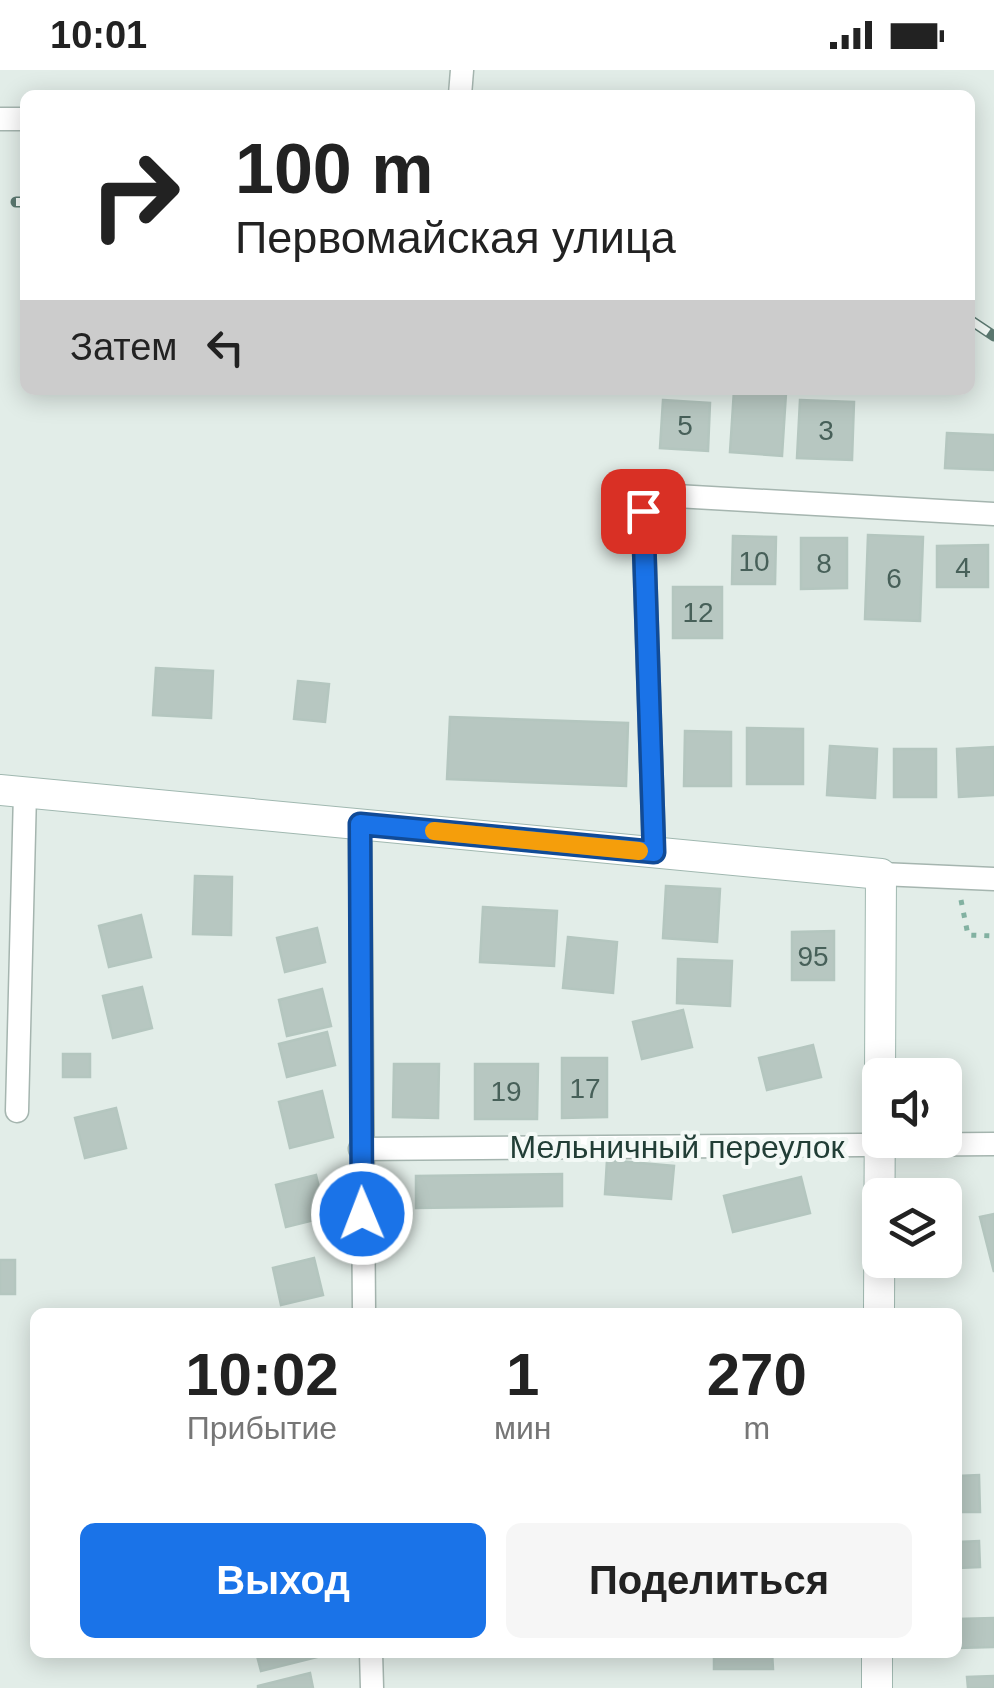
<!DOCTYPE html>
<html lang="ru">
<head>
<meta charset="utf-8">
<style>
  body { margin:0; font-family:Helvetica,sans-serif; background:#f6f6f6; color:#222; height:100vh; display:flex; flex-direction:column; font-size:38px; white-space:nowrap }
  * { box-sizing:border-box; margin:0 }
  p { font-size:32px; color:#767676 }
  .icon { flex:none; width:55px; height:55px; fill:none; stroke:currentColor; stroke-width:2; stroke-linecap:round; stroke-linejoin:round }
  .map { position:relative; flex:1; overflow:hidden }
  .panel { position:absolute; left:30px; top:1238px; width:932px; height:350px; display:flex; flex-direction:column; background:#fff; border-radius:15px; box-shadow:0 5px 25px #0003 }
  .panel>* { flex:none }
  .hud { position:absolute; left:20px; top:20px; width:955px; height:305px; border-radius:15px; box-shadow:0 5px 25px #0003; background:#fff; color:#222; overflow:hidden }
  .tools { position:absolute; left:862px; top:988px; display:grid; gap:20px }
  .tools a { display:grid; place-items:center; width:100px; height:100px; border-radius:15px; background:#fff; box-shadow:0 5px 25px #0003; font-size:50px }
  .pin { position:absolute; display:grid; place-items:center; width:85px; height:85px; color:#fff; margin:-42px; border-radius:20px; box-shadow:0 5px 15px #0006 }
  .me { position:absolute; width:110px; margin:-55px; rotate:359deg; stroke-linejoin:round; filter:drop-shadow(0 0 8px #0008) }
  .turn { display:flex; align-items:center; gap:35px; height:210px; padding:0 50px; font-size:45px }
  .turn .icon { width:130px; height:130px; stroke-width:2.5 }
  .turn b { display:block; font-size:70px; line-height:85px }
  .then { display:flex; align-items:center; height:95px; padding:0 50px; background:#0003; gap:20px; font-size:38px }
  .eta { display:flex; justify-content:space-evenly; align-items:center; height:170px; text-align:center }
  .eta b { font-size:60px; font-weight:800; line-height:70px }
  .primary-button { display:flex; gap:20px; margin-top:auto; padding:20px 50px }
  .primary-button a { flex:1; height:115px; border-radius:15px; background:#1a73e8; color:#fff; font-size:40px; font-weight:800; line-height:115px; text-align:center }
  .primary-button a+a { background:#f6f6f6; color:#222 }
  .status { display:flex; justify-content:space-between; align-items:center; height:70px; padding:0 50px; background:#fff; direction:ltr }
  .status svg { height:28px; fill:currentColor }
  .map>svg:first-child { display:block }
  .building { fill:#b7c7c1; stroke:#b4c6bf; stroke-width:2.5 }
  .lines { fill:none; stroke-linecap:round; stroke-linejoin:round }
  .street-casing { stroke:#a5b5af; stroke-width:25 }
  .secondary-casing { stroke:#a0b8b0; stroke-width:32 }
  .path { stroke:#82b1a1; stroke-width:5; stroke-dasharray:5 8; stroke-linecap:butt }
  .street { stroke:#fff; stroke-width:22 }
  .secondary { stroke:#fff; stroke-width:30 }
  .rail-casing { stroke:#5c7971; stroke-width:11 }
  .rail { stroke:#f3f9f6; stroke-width:8; stroke-dasharray:22; stroke-linecap:butt }
  .route-casing { stroke:#114b97; stroke-width:25 }
  .route { stroke:#1a73e8; stroke-width:18 }
  .slow { stroke:#f59e0b; stroke-width:18 }
  .labels { text-anchor:middle; stroke-width:8; stroke-linejoin:round; paint-order:stroke }
  .number-label { font-size:28px; fill:#476059 }
  .street-label { font-size:32px; fill:#223e36; stroke:#f3f9f6 }
</style>
</head>
<body>
<div class="status"><b>10:01</b><svg viewBox="0 0 49 12"><path d="M0 12V9h3v3zM5 12V6h3v6zM10 12V3h3v9zM15 12V0h3v12zM26 1h20v11H26zM47 4h2v5h-2z"/></svg></div>
<div class="map">
<svg width="994" height="1618" viewBox="0 0 994 1618">
  <rect width="100%" height="100%" fill="#e2ede8"/>
  <g class="building">
    <polygon points="734,320 786,323 782,386 730,382"/>
    <polygon points="663,330 710,333 708,381 660,378"/>
    <polygon points="800,330 854,332 852,390 797,388"/>
    <polygon points="947,363 994,365 994,400 945,398"/>
    <polygon points="868,465 923,467 920,551 865,549"/>
    <polygon points="733,466 776,467 775,514 732,514"/>
    <polygon points="801,468 847,468 847,518 801,519"/>
    <polygon points="988,475 988,517 937,517 937,476"/>
    <rect x="673" y="517" width="49" height="51"/>
    <polygon points="156,598 213,601 211,648 153,645"/>
    <polygon points="298,611 329,614 325,652 294,649"/>
    <polygon points="450,647 628,653 626,716 447,709"/>
    <polygon points="747,658 803,659 803,714 747,714"/>
    <polygon points="685,661 731,662 731,716 684,716"/>
    <polygon points="830,676 877,679 875,728 827,725"/>
    <polygon points="994,677 994,725 959,727 957,679"/>
    <rect x="894" y="679" width="42" height="48"/>
    <polygon points="195,806 232,807 231,865 193,864"/>
    <polygon points="666,816 720,819 717,872 663,868"/>
    <polygon points="483,837 557,841 554,896 480,892"/>
    <polygon points="141,845 151,887 109,897 99,856"/>
    <polygon points="317,858 325,892 285,902 277,868"/>
    <polygon points="834,861 834,910 792,910 792,862"/>
    <polygon points="568,867 617,872 613,923 563,918"/>
    <polygon points="678,889 732,891 730,936 677,933"/>
    <polygon points="142,917 152,958 113,968 103,926"/>
    <polygon points="322,919 331,956 287,966 279,930"/>
    <polygon points="683,940 692,977 642,989 633,952"/>
    <polygon points="327,962 335,995 287,1007 279,974"/>
    <polygon points="813,975 821,1007 767,1020 759,988"/>
    <rect x="63" y="984" width="27" height="23"/>
    <polygon points="562,988 607,988 607,1047 562,1048"/>
    <polygon points="394,994 439,994 438,1048 393,1047"/>
    <polygon points="475,994 538,994 537,1049 475,1049"/>
    <polygon points="322,1021 333,1067 290,1078 279,1032"/>
    <polygon points="116,1038 126,1078 85,1088 75,1048"/>
    <polygon points="607,1090 674,1096 671,1129 605,1124"/>
    <polygon points="562,1104 562,1136 416,1138 416,1106"/>
    <polygon points="316,1105 326,1147 286,1157 276,1115"/>
    <polygon points="801,1107 810,1143 733,1162 724,1126"/>
    <polygon points="994,1144 994,1202 980,1147"/>
    <polygon points="945,1176 949,1194 917,1202 914,1190 945,1190"/>
    <polygon points="314,1188 323,1225 281,1235 273,1198"/>
    <rect x="0" y="1190" width="15" height="34"/>
    <polygon points="979,1405 980,1442 958,1442 958,1406"/>
    <polygon points="979,1471 980,1497 958,1498 958,1472"/>
    <polygon points="994,1548 994,1577 958,1578 958,1549"/>
    <polygon points="256,1582 321,1582 321,1586 261,1601"/>
    <polygon points="714,1582 772,1582 773,1599 714,1599"/>
    <polygon points="310,1603 313,1618 258,1618 258,1616"/>
    <polygon points="994,1606 994,1618 968,1618 967,1607"/>
  </g>
  <g class="lines">
    <defs>
      <g id="street">
        <polyline points="460,25 462,0"/>
        <polyline points="0,49 25,49"/>
        <polyline points="360,754 364,1242"/>
        <polyline points="654,782 643,441 676,426 994,444"/>
        <polyline points="881,804 994,809"/>
        <polyline points="17,1041 25,723"/>
        <polyline points="360,1079 994,1074"/>
        <polyline points="371,1582 372,1618"/>
      </g>
      <g id="secondary">
        <polyline points="0,720 881,804 880,1005"/>
        <polyline points="879,1242 880,1013"/>
        <polyline points="877,1618 877,1582"/>
      </g>
    </defs>
    <use href="#street" class="street-casing"/>
    <use href="#secondary" class="secondary-casing"/>
    <polyline class="path" points="961,830 968,865 994,866"/>
    <use href="#street" class="street"/>
    <use href="#secondary" class="secondary"/>
    <defs>
      <g id="rail">
        <polyline points="16,132 25,132"/>
        <polyline points="970,250 994,266"/>
      </g>
    </defs>
    <use href="#rail" class="rail-casing"/>
    <use href="#rail" class="rail"/>
  </g>
  <g class="lines">
    <defs>
      <polyline id="route" points="362,1144 360,754 654,782 643,441"/>
    </defs>
    <use href="#route" class="route-casing"/>
    <use href="#route" class="route"/>
    <polyline class="slow" points="434,761 639,781"/>
  </g>
  <g class="labels">
    <g class="number-label">
      <text x="685" y="365">5</text>
      <text x="826" y="370">3</text>
      <text x="754" y="501">10</text>
      <text x="824" y="503">8</text>
      <text x="963" y="507">4</text>
      <text x="894" y="518">6</text>
      <text x="698" y="552">12</text>
      <text x="813" y="896">95</text>
      <text x="585" y="1028">17</text>
      <text x="506" y="1031">19</text>
    </g>
    <g class="street-label">
      <text x="677" y="1088">Мельничный переулок</text>
    </g>
  </g>
</svg>
<div class="tools">
<a><svg class="icon" aria-label="sound" viewBox="0 0 24 24"><path d="M4 9h4l5-4v14l-5-4H4zM17 9q2 3 0 6"/></svg></a>
<a><svg class="icon" aria-label="layers" viewBox="0 0 24 24"><path d="M12 4l9 5-9 5-9-5zM3 14l9 5 9-5"/></svg></a>
</div>
<div class="pin" style="left:643px;top:441px;background:#d93025"><svg class="icon" aria-label="arrive" viewBox="0 0 24 24"><path d="M6 21V4h12l-3 4 3 4H6"/></svg></div>
<svg class="me" style="left:362px;top:1144px" viewBox="-20 -20 40 40"><circle r="17" fill="#1a73e8" stroke="#fff" stroke-width="3"/><path d="M0-11L8 9 0 5-8 9z" fill="#fff"/></svg>
<div class="hud">
<div class="turn"><svg class="icon" aria-label="right" viewBox="0 0 24 24"><path d="M7 20v-9h11M14 6l5 5-5 5"/></svg><div><b>100 m</b>Первомайская улица</div></div>
<div class="then">Затем<svg class="icon" aria-label="left" viewBox="0 0 24 24"><path d="M17 20v-9H6M10 6l-5 5 5 5"/></svg></div>
</div>
<section class="panel">
<div class="eta">
<div><b>10:02</b><p>Прибытие</p></div>
<div><b>1</b><p>мин</p></div>
<div><b>270</b><p>m</p></div>
</div>
<div class="primary-button"><a>Выход</a><a>Поделиться</a></div>
</section>
</div>
</body>
</html>
